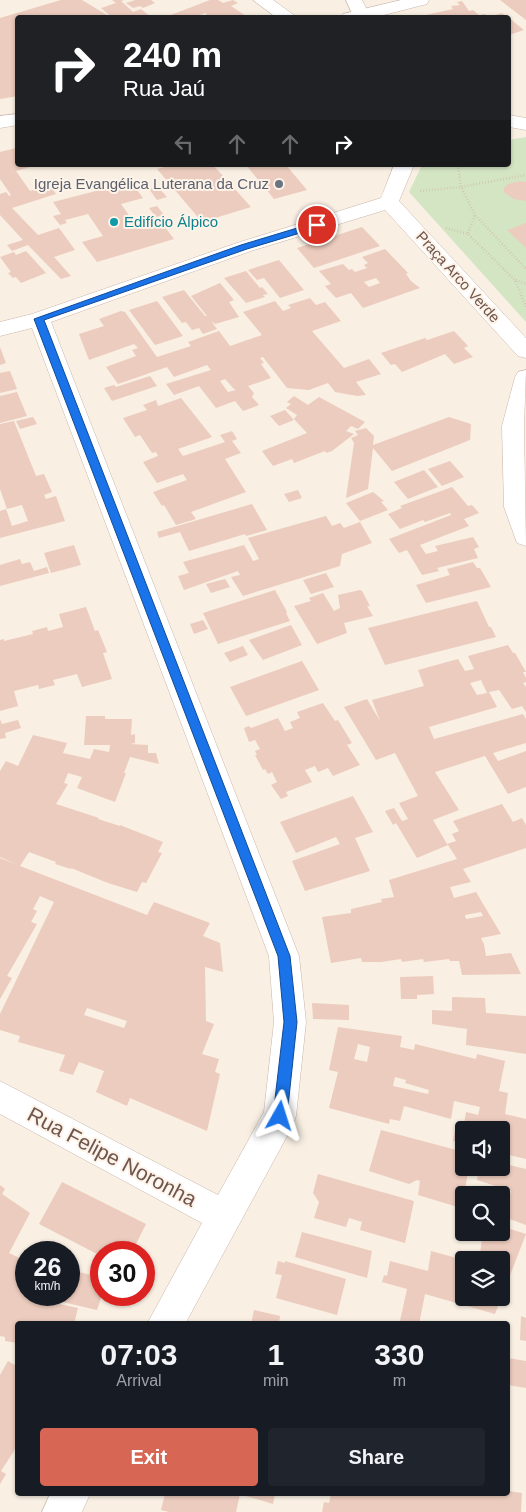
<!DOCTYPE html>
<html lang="en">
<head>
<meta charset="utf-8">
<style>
  body { margin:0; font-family:Arial,sans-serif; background:#20242c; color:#f1f3f6; height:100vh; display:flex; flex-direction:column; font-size:19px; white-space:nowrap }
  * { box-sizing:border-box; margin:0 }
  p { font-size:16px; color:#9ea1a6 }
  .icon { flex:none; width:28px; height:28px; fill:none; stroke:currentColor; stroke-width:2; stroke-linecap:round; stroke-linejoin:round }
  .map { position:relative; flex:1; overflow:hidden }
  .sheet { position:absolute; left:15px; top:1321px; width:495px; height:175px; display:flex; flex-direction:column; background:#171b24; border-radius:5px; box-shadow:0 1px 4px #0004 }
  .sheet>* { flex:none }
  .guide { position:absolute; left:15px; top:15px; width:496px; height:152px; border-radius:5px; box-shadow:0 1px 4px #0004; background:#202124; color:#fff; overflow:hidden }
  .tools { position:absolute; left:455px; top:1121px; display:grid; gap:10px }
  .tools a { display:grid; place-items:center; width:55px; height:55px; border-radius:5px; background:#171b24; box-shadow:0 1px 4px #0004; font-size:25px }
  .speed { position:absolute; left:15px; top:1241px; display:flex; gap:10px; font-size:25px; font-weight:700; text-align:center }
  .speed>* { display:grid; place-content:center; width:65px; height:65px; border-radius:50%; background:#171b24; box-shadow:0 1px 4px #0004; line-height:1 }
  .speed small { font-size:12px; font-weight:400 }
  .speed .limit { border:8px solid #d22; background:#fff; color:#111 }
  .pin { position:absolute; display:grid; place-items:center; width:42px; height:42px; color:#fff; margin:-21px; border:2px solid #fff; border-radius:50%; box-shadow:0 1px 5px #0007 }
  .me { position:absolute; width:55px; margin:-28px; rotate:6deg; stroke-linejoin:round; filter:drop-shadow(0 0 4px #0008) }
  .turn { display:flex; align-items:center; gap:18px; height:105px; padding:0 25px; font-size:22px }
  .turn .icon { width:65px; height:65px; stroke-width:2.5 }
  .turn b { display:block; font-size:35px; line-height:42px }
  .lanes { display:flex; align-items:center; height:48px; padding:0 25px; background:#0003; justify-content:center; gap:25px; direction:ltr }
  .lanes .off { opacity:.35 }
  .eta { display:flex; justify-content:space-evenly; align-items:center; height:85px; text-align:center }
  .eta b { font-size:30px; font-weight:800; line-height:35px }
  .button { display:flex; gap:10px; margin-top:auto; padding:10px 25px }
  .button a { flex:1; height:58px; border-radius:5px; background:#d86654; color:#fff; font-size:20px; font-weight:800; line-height:58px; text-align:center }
  .button a+a { background:#20242c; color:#f1f3f6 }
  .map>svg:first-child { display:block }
  .green { fill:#d4e5c4 }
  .building { fill:#ecccbe; fill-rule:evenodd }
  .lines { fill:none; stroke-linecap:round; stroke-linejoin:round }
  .minor-casing { stroke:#c9b6ab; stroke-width:1 }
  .tertiary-casing { stroke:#c9b6ab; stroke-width:1 }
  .path { stroke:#d0b0a1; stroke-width:2.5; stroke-dasharray:0.5 2.5; stroke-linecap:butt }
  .minor { fill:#fff; fill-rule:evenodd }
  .tertiary { fill:#fff; fill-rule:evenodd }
  .route { fill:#1a73e8; stroke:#114b97 }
  .worship-dot { fill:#6b7280; stroke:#fdf3e9; stroke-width:2 }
  .culture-dot { fill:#0f9aa8; stroke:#fdf3e9; stroke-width:2 }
  .labels { text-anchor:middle; stroke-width:4; stroke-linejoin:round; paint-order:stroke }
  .far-worship-label { font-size:15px; fill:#5b616d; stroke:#fdf3e9; text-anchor:end }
  .far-culture-label { font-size:15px; fill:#0d838f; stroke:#fdf3e9; text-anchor:start }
  .far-street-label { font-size:15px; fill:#6f554c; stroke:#fdf3e9 }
  .near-street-label { font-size:21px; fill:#6f554c; stroke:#fdf3e9 }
</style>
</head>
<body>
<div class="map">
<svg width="526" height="1512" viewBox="0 0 526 1512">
  <rect width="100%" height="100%" fill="#f9efe3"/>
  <polygon class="green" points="526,137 526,322 409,192 422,165 509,165 509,140"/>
  <g class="building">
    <polygon points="61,0 82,0 112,18 18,18 18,96 0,99 0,18"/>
    <polygon points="112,0 124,0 121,1 133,12 141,9 152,18 113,18 101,8 116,3"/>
    <polygon points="135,0 151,0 155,3 143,8 140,6 133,8 126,3"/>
    <polygon points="210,0 218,0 223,3 233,0 238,3 231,6 249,18 200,18 207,14 205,13 192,18 163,18"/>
    <polygon points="500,0 526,0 526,20"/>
    <polygon points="462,1 469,11 473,10 479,15 485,14 489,17 502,13 508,18 481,18 479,15 468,18 412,18 453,9 451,6 460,5 457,2"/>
    <polygon points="509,18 524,30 509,35"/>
    <polygon points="16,148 18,150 18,165 29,165 30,167 16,171 30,191 50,185 56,194 12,208 38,235 59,228 75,250 54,257 71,276 61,279 28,245 12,251 7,245 23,240 0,215 0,194 6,192 9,196 11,195 0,179 0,152"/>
    <polygon points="172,165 213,165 251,207 202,222 157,169"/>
    <polygon points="246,165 286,165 307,190 274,199"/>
    <polygon points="520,181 526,182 526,201 513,199 504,192 504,188 508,184"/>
    <polygon points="131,182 143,198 121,204 136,225 158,218 174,239 97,262 82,242 103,236 88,214 65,220 67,223 60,225 53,216 61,214 53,202"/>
    <polygon points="158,187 167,197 157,200 149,189"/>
    <polygon points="157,206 164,215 156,217 149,208"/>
    <polygon points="526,223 526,248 507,230"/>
    <polygon points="362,227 380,246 314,268 297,248"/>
    <path d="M385 249 408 273 406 274 411 281 420 288 363 308 351 293 336 298 325 286 331 284 319 271 343 264 349 270 352 269 355 272 367 268 364 265 368 263 362 257ZM376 278 380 283 369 287 364 282Z"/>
    <polygon points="26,251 46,273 21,283 16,277 13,278 8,273 11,272 0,257 14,252 16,255"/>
    <polygon points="279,260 304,290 280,298 264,278 257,280 248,270"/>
    <polygon points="246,271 260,288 262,287 268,294 263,295 265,297 246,303 224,278"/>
    <polygon points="220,283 234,300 229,302 239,317 215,324 211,321 217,329 203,334 199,328 192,330 186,322 182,323 162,297 184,290 205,316 207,316 191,296"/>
    <path d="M310 298 316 305 325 302 341 321 312 331 344 368 369 359 381 374 356 382 366 395 357 396 335 392 328 383 309 390 287 388 263 357 260 358 264 363 261 364 271 378 248 386 254 393 252 397 259 405 243 411 235 401 216 408 199 386 174 395 166 384 211 370 207 365 174 377 167 367 118 384 106 367 136 356 132 350 138 348 134 344 89 360 79 334 104 326 99 319 121 311 125 312 157 357 191 346 188 342 219 331 230 346 262 335 243 312 275 301 283 311 291 308 288 305ZM225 379 234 389 236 390 228 392 220 381Z"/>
    <polygon points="157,301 183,336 155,345 129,310"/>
    <polygon points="454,331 468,346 464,348 473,357 454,364 445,354 402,372 395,364 391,365 381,353 425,338 427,340"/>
    <polygon points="0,347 6,363 0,365"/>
    <polygon points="10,371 17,389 0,393 0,373"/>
    <polygon points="150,376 157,386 112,401 104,388 114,385 116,387"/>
    <polygon points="17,392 27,416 0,423 0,396"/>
    <polygon points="294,396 308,405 319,397 365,422 358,429 351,426 346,431 354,434 332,451 326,453 325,451 294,463 292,459 273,466 262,451 307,433 294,419 297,415 286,408 291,404 287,402"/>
    <polygon points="181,398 212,437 178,449 183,456 225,442 220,435 232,431 237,439 232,441 241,453 225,459 246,492 191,512 196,519 176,525 164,505 162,506 153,492 187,480 183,474 157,483 143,462 158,456 156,452 152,453 140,435 135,437 123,418 147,410 143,405 156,400 158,406"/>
    <polygon points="285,410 294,420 279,426 270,416"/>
    <polygon points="33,417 37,424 20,429 16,421"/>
    <polygon points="449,417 471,424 470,440 392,471 373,448 368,489 346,498 354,443 351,438 358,435 355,431 366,428 374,436 373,445"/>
    <polygon points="14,421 36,476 44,474 52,492 44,495 46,499 56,496 65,521 0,538 0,511 6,509 12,526 28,521 22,505 7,509 0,489 0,424"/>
    <polygon points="450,461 464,477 442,486 428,469"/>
    <polygon points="424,470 438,487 408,499 394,482"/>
    <polygon points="452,487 468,506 472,505 479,513 464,519 469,526 420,545 426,554 438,551 435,546 473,537 479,547 474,549 478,558 437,568 439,571 422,575 407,550 399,553 389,539 451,515 450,513 425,522 423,520 400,529 388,514 402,508 400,506"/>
    <polygon points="298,490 302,498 289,502 284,494"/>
    <polygon points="373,492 384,501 381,502 388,510 360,521 346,503"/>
    <polygon points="252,504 267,530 246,536 245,534 189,551 180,532 159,538 157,532"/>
    <polygon points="326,516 332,526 340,523 344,528 360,522 372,543 342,554 340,566 243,596 231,577 240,575 238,571 184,590 178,576 189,573 183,562 244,545 253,561 259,559 248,538"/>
    <polygon points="74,545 81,565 51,573 44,553"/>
    <polygon points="20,559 22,564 30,562 34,571 47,567 49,573 0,586 0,565"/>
    <polygon points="473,562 477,568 480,568 491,587 426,603 416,585 450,575 447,569"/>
    <polygon points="326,573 334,587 311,594 303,580"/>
    <polygon points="225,579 230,587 211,593 206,584"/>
    <polygon points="275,590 287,612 286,613 290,621 218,644 203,613"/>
    <polygon points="360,590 362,591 370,606 367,606 373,616 344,623 347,633 317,644 294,606 311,601 309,598 323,593 334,611 340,608 338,595"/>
    <polygon points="477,601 489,627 491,627 496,637 385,665 368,628"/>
    <polygon points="86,607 95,631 98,630 107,652 103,653 112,679 82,687 77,674 53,680 55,685 39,689 38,685 14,691 18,706 0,711 0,640 4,639 4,641 33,634 32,631 47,627 48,631 63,627 59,614"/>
    <polygon points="203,620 208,629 194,634 190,624"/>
    <polygon points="291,625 302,645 263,660 249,640"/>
    <path d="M508 645 513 653H515L526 672H523L526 678V682L523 683 526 687V712L522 706 512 709 499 690 489 692 497 707 429 727 434 739 523 714 526 719V743L493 753 498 761 526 751V787L508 794 485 756 435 772 459 810 433 820 447 844 456 841 452 834 459 831 453 821 502 804 513 822 522 818 526 825V848L463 869 471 882 450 887 454 898 476 892 501 934 481 938 484 944 486 956 511 953 521 974 462 975 459 961H450L449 959 424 962 423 959 402 962 401 959 381 962H362L361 958 331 963 322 917 351 913V909L382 902 381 899 394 897 389 880 457 859 448 845 417 858 396 823 393 825 385 811 394 808 402 821 408 819 399 803 418 796 395 753 376 760 344 707 367 699 380 721 372 700 424 686 418 670 458 659 465 671 474 669 468 656ZM481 680 487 693 477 695 470 683ZM481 912 483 916 466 919 465 915Z"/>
    <polygon points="243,646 248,655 230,662 224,653"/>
    <polygon points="302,661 319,690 246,716 230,687"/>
    <polygon points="323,703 335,721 338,720 352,743 347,745 360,765 333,776 328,768 318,772 315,766 305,770 312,782 286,792 288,796 281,799 271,785 277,782 272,772 268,774 265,769 263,770 255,755 257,755 255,751 260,749 255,740 249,742 244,728 249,726 251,728 278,718 285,731 293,728 290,722 300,718 297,712"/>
    <path d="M86 716H105V719H132L131 735 135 734V743L130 744 148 745V753H156L159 764 130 757 124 773H126L115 802 77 788 82 777 68 773 64 783 68 784 56 804 99 818 98 819 120 826V825L163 842 158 852 162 853 146 883 142 882 137 892 108 883 71 868V869L55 864 56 862 29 852 20 866 147 915 154 902 210 923 203 936 220 943 223 972 205 967 206 1021 214 1024 202 1054 219 1059 215 1072 220 1074 207 1131 130 1098 127 1106 96 1092 104 1071 79 1062 73 1075 59 1071 65 1055 18 1042 20 1036 0 1030V1014L54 902 40 896 33 909 37 911 31 922 37 924 7 976 12 978 0 999V858L18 865 0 857V771L6 761 18 766 33 735 67 743 63 753 90 759 94 749 109 752 110 745H84ZM87 1008 127 1021 124 1028 84 1015Z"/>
    <polygon points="0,719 2,724 18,720 21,728 5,733 6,738 0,739"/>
    <polygon points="353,796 373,832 355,838 370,871 305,891 292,861 340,844 336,837 296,853 280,822"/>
    <polygon points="433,976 434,994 417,995 417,999 401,999 400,977"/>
    <polygon points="452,997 485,998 486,1013 526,1016 526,1054 466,1045 467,1029 432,1024 432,1010 452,1011"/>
    <polygon points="312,1003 349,1005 349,1020 313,1019"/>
    <path d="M338 1027 402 1036 400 1047 414 1050 415 1044 476 1059 477 1054 505 1061 499 1091 508 1093 505 1114 526 1119V1159L501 1153V1130H475L476 1127 464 1124 466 1112 478 1115 480 1107 454 1101 451 1119 404 1106 400 1121 390 1119 389 1124 329 1108 338 1072 329 1070ZM358 1044 370 1047 367 1062 354 1059ZM395 1077 406 1080 405 1083 429 1090 428 1094 393 1086Z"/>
    <polygon points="381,1130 464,1152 464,1168 469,1168 461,1208 418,1195 420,1181 417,1180 409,1184 369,1171"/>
    <polygon points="455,1130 464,1131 464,1143 453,1141"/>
    <polygon points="501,1163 526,1169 526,1225 504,1217 511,1191 477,1180 479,1168 501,1168"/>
    <polygon points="318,1174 414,1201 405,1243 360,1230 362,1222 349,1218 346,1227 314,1218 319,1202 313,1193"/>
    <polygon points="62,1182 146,1224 132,1252 101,1252 101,1256 39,1224"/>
    <polygon points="0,1185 5,1189 2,1194 30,1213 9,1253 26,1261 26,1295 69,1295 69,1270 101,1277 102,1295 97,1310 54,1300 54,1303 78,1308 74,1324 18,1324 18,1343 5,1341 5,1337 0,1336"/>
    <polygon points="501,1226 526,1234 495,1314 425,1294 419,1324 400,1321 407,1289 382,1282 384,1275 387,1276 390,1261 428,1271 431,1251 464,1260 464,1298 501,1298 501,1260 479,1260 483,1232 501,1232"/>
    <polygon points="302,1232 372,1251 367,1278 295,1257"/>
    <polygon points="278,1261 285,1263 285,1261 346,1279 337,1315 276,1298 282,1275 275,1274"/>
    <polygon points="254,1310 280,1316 279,1324 251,1324"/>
    <polygon points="521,1316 526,1318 526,1341 520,1340"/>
    <polygon points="508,1358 526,1361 526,1388 508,1385"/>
    <polygon points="8,1361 18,1367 18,1440 14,1451 1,1471 6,1474 0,1484 0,1375"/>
    <polygon points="508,1491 522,1493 521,1512 322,1512 324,1502 329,1503 331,1494 401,1494 411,1496 413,1494 508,1494"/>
    <polygon points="165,1494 240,1494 236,1512 169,1512 161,1510"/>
    <polygon points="246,1494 275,1494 273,1504 246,1496"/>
  </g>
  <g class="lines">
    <defs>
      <g id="minor">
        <polygon points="253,0 273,0 298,18 277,18"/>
        <polygon points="346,0 362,0 371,18 354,18"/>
        <polygon points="509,115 526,118 526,130 509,127"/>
        <polygon points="394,165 414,165 399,201 526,338 526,358 518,356 385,210 251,251 51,322 299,956 306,1022 296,1116 292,1127 185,1324 147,1324 202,1223 0,1114 0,1081 218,1195 264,1112 274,1022 269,956 32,328 0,336 0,322 32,314 237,243 381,198"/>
        <polygon points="526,370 524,426 526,546 517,543 504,507 502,426 515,377 518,372"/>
        <polygon points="50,1494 90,1494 82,1512 42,1512"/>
      </g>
      <g id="tertiary">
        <polygon points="401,0 429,0 427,4 372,18 341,18 343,14"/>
        <polygon points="18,114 18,125 0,128 0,116"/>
      </g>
    </defs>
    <use href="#minor" class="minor-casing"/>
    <use href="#tertiary" class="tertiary-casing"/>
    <g class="path">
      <polyline points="458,165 461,187 475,215 526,269"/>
      <polyline points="420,191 461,187 526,175"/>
      <polyline points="446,228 468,234 515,280 526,307"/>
      <polyline points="468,233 475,215"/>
      <polyline points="516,280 526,284"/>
    </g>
    <use href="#minor" class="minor"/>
    <use href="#tertiary" class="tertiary"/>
  </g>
  <polygon class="route" points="317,222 320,223 320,227 247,249 44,320 290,956 297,1022 287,1116 285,1121 280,1123 275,1121 273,1116 284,1022 278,956 34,319 241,245"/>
  <circle class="worship-dot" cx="279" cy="184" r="5"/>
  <circle class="culture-dot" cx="114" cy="222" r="5"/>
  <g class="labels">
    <g class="far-worship-label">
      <text x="269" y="189">Igreja Evangélica Luterana da Cruz</text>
    </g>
    <g class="far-culture-label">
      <text x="124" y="227">Edifício Álpico</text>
    </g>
    <g class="far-street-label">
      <text transform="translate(458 277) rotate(48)" y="5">Praça Arco Verde</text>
    </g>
    <g class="near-street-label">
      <text transform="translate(112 1157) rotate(28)" y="7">Rua Felipe Noronha</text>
    </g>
  </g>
</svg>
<div class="tools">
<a><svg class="icon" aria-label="sound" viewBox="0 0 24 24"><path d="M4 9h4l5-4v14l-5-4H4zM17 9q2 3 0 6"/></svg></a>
<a><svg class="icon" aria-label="search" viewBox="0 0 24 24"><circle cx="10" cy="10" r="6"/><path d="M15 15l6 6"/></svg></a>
<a><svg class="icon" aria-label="layers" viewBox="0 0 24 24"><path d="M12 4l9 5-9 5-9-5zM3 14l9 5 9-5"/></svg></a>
</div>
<div class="speed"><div>26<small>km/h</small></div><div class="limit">30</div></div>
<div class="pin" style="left:317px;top:225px;background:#d93025"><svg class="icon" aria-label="arrive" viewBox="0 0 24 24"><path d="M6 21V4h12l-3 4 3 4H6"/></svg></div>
<svg class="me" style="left:280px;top:1116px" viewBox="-20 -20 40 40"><path d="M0-17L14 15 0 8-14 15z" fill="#1a73e8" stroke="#fff" stroke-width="4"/></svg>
<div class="guide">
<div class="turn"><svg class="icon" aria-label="right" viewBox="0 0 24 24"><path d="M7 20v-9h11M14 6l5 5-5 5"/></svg><div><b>240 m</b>Rua Jaú</div></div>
<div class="lanes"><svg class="icon off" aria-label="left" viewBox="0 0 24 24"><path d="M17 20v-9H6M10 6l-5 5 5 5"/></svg><svg class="icon off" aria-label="ahead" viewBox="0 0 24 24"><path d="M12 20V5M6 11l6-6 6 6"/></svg><svg class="icon off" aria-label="ahead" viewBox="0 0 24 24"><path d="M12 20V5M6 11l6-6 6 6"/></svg><svg class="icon" aria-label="right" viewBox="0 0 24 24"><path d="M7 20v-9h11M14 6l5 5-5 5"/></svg></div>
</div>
<section class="sheet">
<div class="eta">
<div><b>07:03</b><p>Arrival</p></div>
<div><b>1</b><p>min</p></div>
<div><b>330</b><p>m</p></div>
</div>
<div class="button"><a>Exit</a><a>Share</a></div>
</section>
</div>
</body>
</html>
